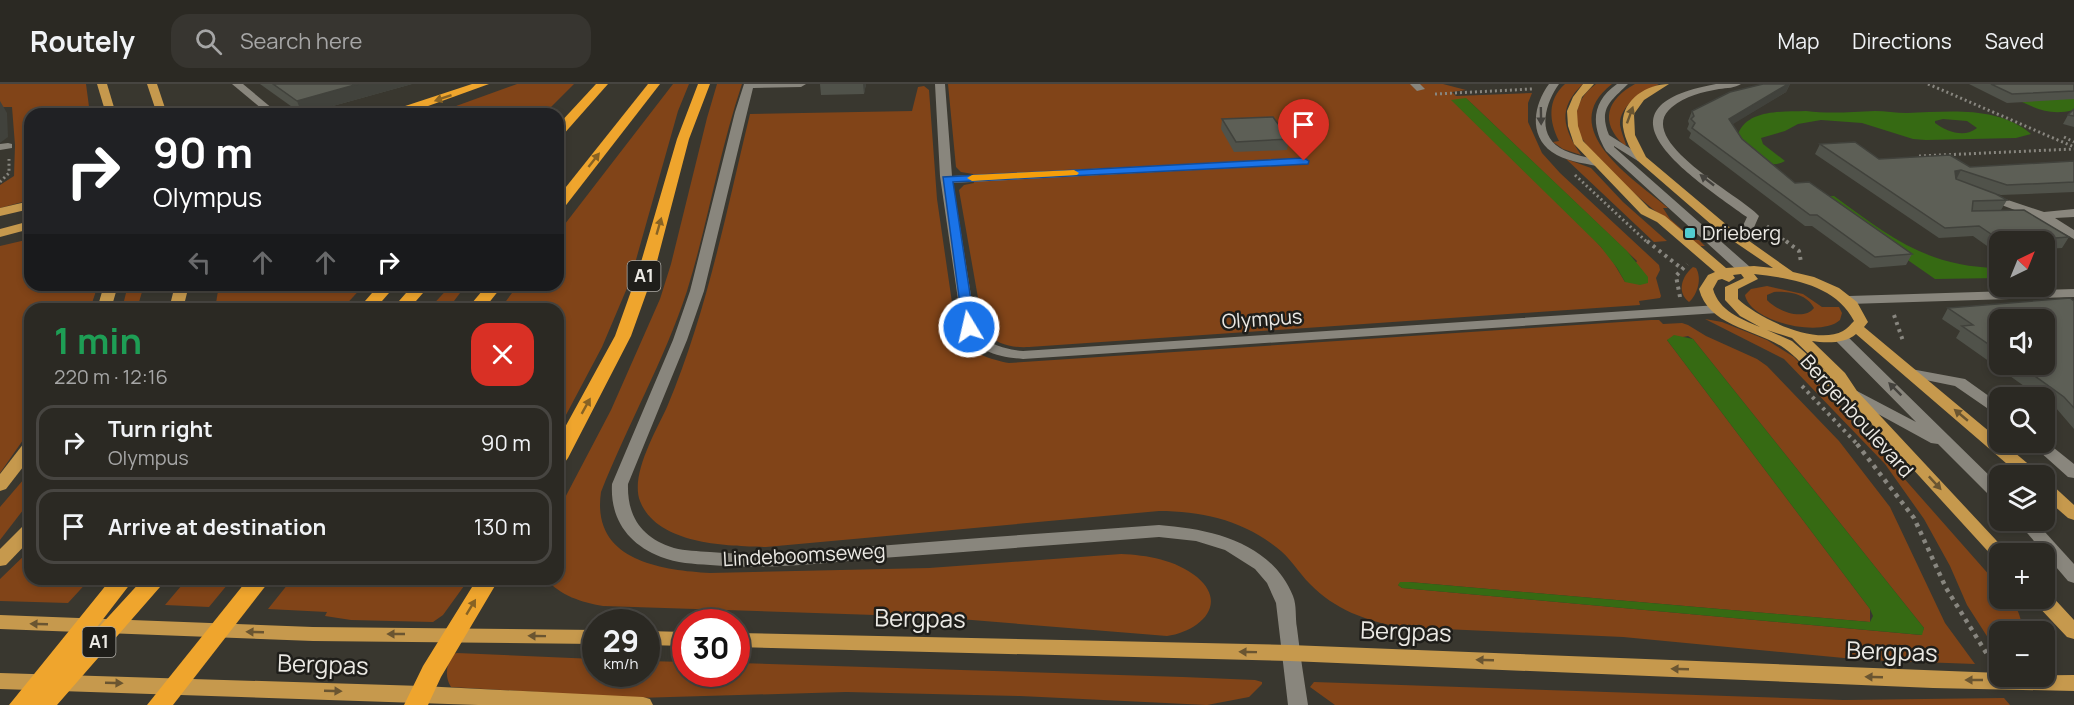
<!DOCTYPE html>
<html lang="en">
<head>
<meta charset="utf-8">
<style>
  body { margin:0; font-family:Manrope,sans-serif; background:#373530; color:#f1f3f6; height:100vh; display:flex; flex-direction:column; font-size:22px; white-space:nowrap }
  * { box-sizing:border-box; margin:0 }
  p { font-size:20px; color:#a6a6a6 }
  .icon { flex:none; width:33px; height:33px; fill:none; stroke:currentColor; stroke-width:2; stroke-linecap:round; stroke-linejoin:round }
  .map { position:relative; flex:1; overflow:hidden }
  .sheet { position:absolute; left:24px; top:219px; width:540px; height:282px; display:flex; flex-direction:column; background:#2b2923; border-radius:18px; box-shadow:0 3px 9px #0003,0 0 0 2px #474541 }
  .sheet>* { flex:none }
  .top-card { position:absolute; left:24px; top:24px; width:540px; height:183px; border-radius:18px; box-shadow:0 3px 9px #0003,0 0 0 2px #474541; background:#202124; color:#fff; overflow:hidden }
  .needle { width:39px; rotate:43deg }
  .tools { position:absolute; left:1989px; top:147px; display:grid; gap:12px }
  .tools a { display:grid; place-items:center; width:66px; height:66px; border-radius:12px; background:#2b2923; box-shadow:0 3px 9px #0003,0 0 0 2px #474541; font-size:30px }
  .speed { position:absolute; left:582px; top:525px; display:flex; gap:12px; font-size:30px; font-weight:700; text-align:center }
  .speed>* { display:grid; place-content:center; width:78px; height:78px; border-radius:50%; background:#2b2923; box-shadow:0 3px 9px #0003,0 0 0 2px #474541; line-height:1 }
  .speed small { font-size:15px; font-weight:400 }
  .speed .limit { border:9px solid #d22; background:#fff; color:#111 }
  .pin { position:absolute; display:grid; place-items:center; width:51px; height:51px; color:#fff; margin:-62px -26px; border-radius:50% 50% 50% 0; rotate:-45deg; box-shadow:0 0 6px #0007 }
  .pin .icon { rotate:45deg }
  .me { position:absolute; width:66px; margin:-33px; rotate:351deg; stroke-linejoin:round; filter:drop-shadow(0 0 4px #0008) }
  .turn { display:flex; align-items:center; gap:21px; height:126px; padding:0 30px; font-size:27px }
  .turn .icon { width:78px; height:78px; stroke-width:2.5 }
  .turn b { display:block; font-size:42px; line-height:51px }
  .lanes { display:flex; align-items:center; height:57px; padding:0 30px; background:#0003; justify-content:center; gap:30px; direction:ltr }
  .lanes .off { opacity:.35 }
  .round { display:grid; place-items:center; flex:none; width:63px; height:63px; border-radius:18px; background:#373530 }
  .summary { display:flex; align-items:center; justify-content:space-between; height:102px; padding:0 30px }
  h1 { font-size:36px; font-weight:700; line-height:45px; color:#1e9e55 }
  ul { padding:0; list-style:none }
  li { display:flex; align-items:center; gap:18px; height:75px; margin:0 12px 9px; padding:0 18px; border:3px solid #474541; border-radius:18px }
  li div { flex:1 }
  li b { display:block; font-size:22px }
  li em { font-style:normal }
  header { display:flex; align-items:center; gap:36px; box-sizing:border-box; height:84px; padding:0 30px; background:#2b2923; border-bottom:2px solid #474541 }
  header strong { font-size:28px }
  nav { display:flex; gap:33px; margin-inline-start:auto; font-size:21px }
  .search { width:420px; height:54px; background:#373530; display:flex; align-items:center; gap:15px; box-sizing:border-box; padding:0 21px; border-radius:18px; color:#a6a6a6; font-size:22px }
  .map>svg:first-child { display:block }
  .green { fill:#814418; fill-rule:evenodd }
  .water { fill:#366a13; fill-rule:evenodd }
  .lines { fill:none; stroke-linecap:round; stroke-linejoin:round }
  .path-far2 { stroke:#88867f; stroke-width:3; stroke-dasharray:2 3; stroke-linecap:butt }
  .path-far1 { stroke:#88867f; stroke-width:4; stroke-dasharray:3 4.5; stroke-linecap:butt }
  .path { stroke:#88867f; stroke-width:4.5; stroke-dasharray:4 5; stroke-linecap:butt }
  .minor { fill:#89867d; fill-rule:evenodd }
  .major { fill:#c6994d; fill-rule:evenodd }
  .highway { fill:#efa52d; fill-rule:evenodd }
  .wall { fill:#50524a; fill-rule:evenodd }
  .shaded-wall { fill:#41423c }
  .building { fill:#5d5f56; stroke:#41423c; stroke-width:1.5 }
  .oneway { fill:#876224 }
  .oneway2 { fill:#6a5531 }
  .oneway3 { fill:#44423d }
  .route { fill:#1a73e8; stroke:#114b97; stroke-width:1.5 }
  .slow { fill:#f59e0b }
  .poi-dot { fill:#52ccd0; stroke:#1f1e1a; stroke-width:2 }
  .labels { text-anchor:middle; stroke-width:5; stroke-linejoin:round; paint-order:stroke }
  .shield { fill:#1f1e1a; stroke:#aeaca7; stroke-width:1.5 }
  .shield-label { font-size:18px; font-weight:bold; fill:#ebe9e4 }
  .poi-label { font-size:20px; fill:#ebe9e4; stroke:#1f1e1a; text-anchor:start }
  .street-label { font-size:20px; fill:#ebe9e4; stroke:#1f1e1a }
  .near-street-label { font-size:24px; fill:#ebe9e4; stroke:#1f1e1a }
</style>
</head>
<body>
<header>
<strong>Routely</strong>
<div class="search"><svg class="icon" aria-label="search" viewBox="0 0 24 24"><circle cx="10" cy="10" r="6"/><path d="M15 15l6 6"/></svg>Search here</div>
<nav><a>Map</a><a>Directions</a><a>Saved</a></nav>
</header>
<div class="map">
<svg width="2074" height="621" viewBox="0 0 2074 621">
  <rect width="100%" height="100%" fill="#39372f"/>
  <g class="green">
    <polygon points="0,0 86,0 90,30 30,30 30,116 0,124 0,101 14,92 15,61 12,23 0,23"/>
    <polygon points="517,0 574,0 544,30 434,30"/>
    <polygon points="673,0 689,0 678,27 630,197 602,263 558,346 558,225 500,225 518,201 558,201 558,149"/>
    <path d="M717 0H742C719 68 708 139 687 207 664 277 628 340 601 408 591 476 659 486 710 489L929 484 1121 470C1147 471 1176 476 1197 493 1230 521 1198 548 1167 552L935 533 603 522C581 518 561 512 546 495H558V427L611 326 660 215 671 180 707 34Z"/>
    <path d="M948 0H1443L1466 6 1452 8 1456 12 1532 9 1528 19V38L1542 69 1560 89 1659 181 1660 186 1656 194 1661 212 1660 214 1639 217 1640 221 1029 263C1011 264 997 260 984 248L959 106 964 101 974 99 973 90 961 88 956 83ZM1466 14 1637 177 1625 198 1610 173Z"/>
    <path d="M1565 0H1583C1557 24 1563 44 1581 71L1563 65 1553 58 1559 57C1549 37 1547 16 1565 0Z"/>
    <path d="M1596 0H1612C1554 45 1634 95 1668 124H1663L1670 135 1694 156H1699L1705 162H1698C1671 139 1590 78 1579 48 1572 29 1580 11 1596 0Z"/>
    <path d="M1635 0H1659C1644 7 1619 21 1620 41 1621 48 1624 54 1626 61H1624C1599 38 1607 15 1635 0Z"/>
    <path d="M924 2 929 6 937 115 957 253C967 268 992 276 1009 279L1651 236H1659L1663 240 1682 239 1688 241 1706 252 1757 275 1767 282 1839 357 1890 423 1945 539 1975 580 1865 576 1623 553 1400 543C1366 537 1334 525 1310 500 1298 488 1290 473 1276 463 1242 436 1201 427 1159 427L766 463C728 462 657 461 640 417 630 391 656 347 667 323 707 228 726 129 750 30L912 27 918 3ZM1688 252 1693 255 1924 544 1921 551 1402 504 1398 501 1409 498 1870 538V525L1667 256Z"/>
    <polygon points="1566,75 1591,84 1623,118 1667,157 1654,158"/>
    <polygon points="30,155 30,201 98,201 90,225 30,225 30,346 0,389 0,162"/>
    <path d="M1693 183 1696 184C1702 194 1698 210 1689 218 1676 208 1682 192 1693 183Z"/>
    <polygon points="128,201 144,201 137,225 122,225"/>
    <polygon points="219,201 364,201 342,225 215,225"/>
    <polygon points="451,201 466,201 448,225 429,225"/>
    <path d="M1767 202 1803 210 1822 223H1839L1842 229 1840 236C1821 254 1750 238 1745 211L1751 205ZM1774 208C1788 207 1807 210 1814 224 1803 238 1776 226 1767 216V211Z"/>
    <path d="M1705 235 1722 238 1767 256 1794 273 1834 315 1999 502 2000 514 2010 515C2018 523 2022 536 2022 547L2000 548 1999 571 1967 521 1950 482 1924 435 1885 380 1784 275Z"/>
    <polygon points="30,388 30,417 0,456 0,423"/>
    <polygon points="30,466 30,495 90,495 68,519 0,517 0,495"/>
    <polygon points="187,495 232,495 209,523 165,521"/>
    <polygon points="292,495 469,495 443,531 433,538 351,536 325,532 327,528 268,525"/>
    <path d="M457 569 595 575 596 590H646L647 577 685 578 686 590H736L737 579 1183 593 1255 596 1262 598V600L1249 613 1207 621 1020 612 846 608 637 614 451 603C444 592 447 581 452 570Z"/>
    <polygon points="1314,598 1843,616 2004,614 2010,621 1335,621 1310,603"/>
  </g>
  <g class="water">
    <path d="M2074 12V26C2053 31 2041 27 2022 18Z"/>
    <polygon points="1466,14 1627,167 1648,193 1648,199 1640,201 1625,198 1617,184 1600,162 1451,16"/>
    <path d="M1806 27C1829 30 1851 28 1875 27 1885 27 1896 29 1907 29 1947 28 1997 21 2031 50L2016 54 1926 56 1913 55 1862 39 1821 36 1798 40 1785 47 1761 54 1763 60 1785 77C1764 89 1748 64 1738 50 1748 25 1782 28 1806 27ZM1943 35 1967 37 1977 44C1965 54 1947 48 1935 39V37Z"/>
    <path d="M1834 112C1890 153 1927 183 1999 184V194L1935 195 1856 140 1810 113Z"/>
    <polygon points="1674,251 1693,255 1924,544 1922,551 1402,504 1398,501 1400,498 1409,498 1870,538 1873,532 1870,525 1667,256"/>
  </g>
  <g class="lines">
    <g class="path-far2">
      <polyline points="1928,0 2074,63"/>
      <polyline points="1435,10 1532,5"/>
      <polyline points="2064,53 2074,58"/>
      <polyline points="1919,72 2074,65"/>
      <polyline points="1575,91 1648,159"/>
      <polyline points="0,98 9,89 9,75"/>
      <polyline points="1767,142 1788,159"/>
    </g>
    <g class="path-far1">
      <polyline points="1647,157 1681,184"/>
      <polyline points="1786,157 1799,167 1801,178"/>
      <polyline points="1680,213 1676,192 1687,180"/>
      <polyline points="1894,231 1903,257"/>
      <polyline points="1802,302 1858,361"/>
    </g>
    <polyline class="path" points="1857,360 1914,434 1946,504 1990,575"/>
    <g class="minor">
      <polygon points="232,0 243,0 279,30 268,30"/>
      <path d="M744 0H806L801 3 753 4 704 207 687 256 628 400C627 433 642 454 674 464 685 467 698 467 710 468 766 473 822 466 878 462 971 454 1065 448 1159 441 1211 445 1271 458 1293 512 1297 522 1295 533 1297 544 1300 570 1304 595 1308 621H1288L1276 519 1267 499 1255 485 1225 466 1196 457 1159 453C1067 460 975 467 882 474 825 479 768 486 710 481 693 480 677 479 661 473 628 460 610 435 612 400L673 256 690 207 735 28Z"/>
      <path d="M935 0H945L952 92 1304 74 1309 77 1304 80 953 99 976 243C986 261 1004 265 1023 267L1718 221 1725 225 1718 229 1023 275C997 273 975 267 962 243L940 92Z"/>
      <polygon points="1410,0 1420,0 1425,5 1417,7"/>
      <path d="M1549 0H1559C1546 18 1536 49 1560 64 1572 71 1588 73 1601 77V81L1597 82C1583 79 1564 77 1552 68 1528 51 1534 20 1549 0Z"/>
      <path d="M1617 0H1628C1611 17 1598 24 1609 51L1647 75 1646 77H1638L1614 62V63L1750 183 1751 186 1750 189H1740L1606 67C1591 42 1591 18 1617 0Z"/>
      <path d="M1716 0H1741C1735 4 1727 4 1719 5 1703 8 1685 12 1672 23 1631 56 1742 112 1759 132L1748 157 1742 161 1736 157 1747 133C1696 96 1582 24 1716 0Z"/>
      <polygon points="8,59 12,60 12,64 0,66 0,60"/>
      <polygon points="1987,109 2044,128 2074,125 2074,133 2055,134 2074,146 2074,155 2036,134 1983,114 1981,112"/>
      <polygon points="2074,205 2074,213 1849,220 1842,216 1849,212"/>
      <polygon points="1840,249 1845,250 2000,402 2000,417 1994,416 1938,360 1931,359 1847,313 1845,310 1847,307 1857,307 1916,338 1835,256 1833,253"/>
      <polygon points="1911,285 1965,295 2000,320 2000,333 1955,302 1906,292 1904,289"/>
      <polygon points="2044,356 2074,380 2074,394 2068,393 2029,358 2044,358"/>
      <polygon points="2016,436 2034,436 2074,480 2074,499 2068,497"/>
    </g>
    <g class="major">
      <polygon points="97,0 107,0 116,30 106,30"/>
      <polygon points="147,0 157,0 167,30 157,30"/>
      <path d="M1583 0H1594L1582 13 1577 27 1578 42 1583 57 1649 124 1665 132 1726 184 1754 182 1773 184 1720 148 1638 77C1631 67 1625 56 1623 43 1620 17 1646 0 1669 0L1644 16 1634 30 1635 51 1646 73 1728 142 1793 188 1814 193 1839 204 1857 218 1868 238 1864 243 2038 388 2040 392H2021L1856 250C1845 260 1825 259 1812 257L1845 289 1857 307 2009 470H2000V476L1994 474 1847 313C1836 306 1825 301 1815 293 1805 284 1796 272 1784 264 1756 245 1709 243 1699 205L1708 191 1715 188 1657 138 1641 130 1574 60 1568 42 1567 27 1573 13ZM1741 190 1744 194 1725 203V216L1740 232 1760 243C1741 235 1719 227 1713 205L1718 196 1722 195 1729 198 1735 194 1733 191ZM1754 190C1791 194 1836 201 1854 237 1851 240 1847 245 1843 247 1815 262 1758 234 1738 215V205L1758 195ZM1767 246 1792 254 1826 287 1792 257Z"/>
      <polygon points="30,117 30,125 0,132 0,124"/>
      <polygon points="30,137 30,145 0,153 0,145"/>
      <polygon points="104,201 118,201 111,225 97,225"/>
      <polygon points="175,201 189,201 183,225 169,225"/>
      <polygon points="30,358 30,374 6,405 0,407 0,390 24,359"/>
      <polygon points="2044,398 2050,399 2074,421 2074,436 2068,434 2044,413"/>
      <polygon points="30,439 30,456 6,481 0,482 0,465 24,441"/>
      <polygon points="2044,508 2049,509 2074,536 2074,555 2067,553 2035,519 2033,514 2044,514"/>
      <polygon points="0,531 313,543 596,546 596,560 313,557 0,545"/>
      <polygon points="646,547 686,548 686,562 646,561"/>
      <polygon points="736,549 1290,561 2000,589 2000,592 2074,591 2074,607 1933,604 1290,577 736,563"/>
      <polygon points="0,589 422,602 643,613 650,615 653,621 478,621 0,605"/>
    </g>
    <g class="highway">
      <polygon points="472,0 489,0 406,30 388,30 390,27"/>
      <polygon points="596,0 608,0 562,52 558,53 558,41"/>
      <polygon points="648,0 660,0 563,125 558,126 558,113"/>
      <polygon points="698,0 710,0 689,55 655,185 631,252 568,374 565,378 558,380 558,356 615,252 639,185 677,55"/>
      <polygon points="379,201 396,201 375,225 358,225"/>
      <polygon points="413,201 430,201 409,225 392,225"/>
      <polygon points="487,201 503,201 484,225 467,225"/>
      <polygon points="111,495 134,495 87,556 143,495 167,495 57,621 9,621"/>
      <polygon points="248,495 271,495 173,621 147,621"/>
      <polygon points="477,495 499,495 441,593 428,621 404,621 423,582"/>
    </g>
  </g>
  <g class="wall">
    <polygon points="260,0 412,0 304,30 302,30"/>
    <polygon points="820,0 866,0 864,10 821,11"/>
    <polygon points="1763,0 1790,0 1786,8 1732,40 1742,55 1795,99 1912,170 1906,181 1870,184 1812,142 1805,142 1689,54 1691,49 1687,45 1689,40 1688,37 1692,27"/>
    <polygon points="1969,0 2074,0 2074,15 2007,19"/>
    <polygon points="2074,25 2074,43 2063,40 2068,31"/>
    <polygon points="1222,35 1289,55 1287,66 1234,68 1221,45"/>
    <polygon points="1820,60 1879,75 1970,83 2074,77 2074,108 2001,111 1997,110 2007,116 2001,126 1986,127 2069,153 2062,164 2044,165 2044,158 2000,158 2000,168 1997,169 1973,152 1939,154 1815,70"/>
    <path d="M2074 217V345L2056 324 2044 316V314H2041L1956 254 1960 247 1942 235 1948 224ZM2000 236 2044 280H2000Z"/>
  </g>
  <g class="shaded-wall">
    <polygon points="358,0 412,0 304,30 302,30 297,17"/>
    <polygon points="863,0 866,0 864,10"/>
    <polygon points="1788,0 1790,0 1786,8 1725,45 1729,35"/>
    <polygon points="0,17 7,29 8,53 0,59"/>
    <polygon points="1961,86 1956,96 1955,87"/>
  </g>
  <g class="building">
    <polygon points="273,0 358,0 297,17"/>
    <polygon points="1763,0 1788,0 1729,35 1742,55 1795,99 1809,98 1912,170 1875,173 1817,131 1810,131 1692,44 1695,39 1691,35 1694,32 1692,27 1730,8"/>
    <polygon points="1991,0 2074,0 2074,7 2012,10"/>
    <polygon points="2074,25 2074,32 2068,31"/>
    <polygon points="1273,33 1289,55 1236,58 1222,35"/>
    <polygon points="1855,58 1879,75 1950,71 1970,83 2074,77 2074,98 2007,101 1961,86 1955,87 1956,95 1996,110 2007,116 1973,117 1972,127 2024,126 2069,153 2003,158 1979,142 1945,144 1820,60"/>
    <polygon points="2070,214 2074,217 2074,324 2064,313 2018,280 2044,280 2044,236 2000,236 2000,268 1962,242 1973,241 1948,224"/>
  </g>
  <defs><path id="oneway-solid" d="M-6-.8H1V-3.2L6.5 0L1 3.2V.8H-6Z" transform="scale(1.5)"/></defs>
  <g class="oneway">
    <use href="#oneway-solid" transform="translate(443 14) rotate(161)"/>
    <use href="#oneway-solid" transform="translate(594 76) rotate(-52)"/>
    <use href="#oneway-solid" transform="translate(659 142) rotate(-74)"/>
    <use href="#oneway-solid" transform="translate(586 322) rotate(-61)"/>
    <use href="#oneway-solid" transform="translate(471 523) rotate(-59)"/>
  </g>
  <g class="oneway2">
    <use href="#oneway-solid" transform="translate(1630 31) rotate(-70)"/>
    <use href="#oneway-solid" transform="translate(1961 331) rotate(-140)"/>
    <use href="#oneway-solid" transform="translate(1935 399) rotate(47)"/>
    <use href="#oneway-solid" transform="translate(39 540) rotate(-178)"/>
    <use href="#oneway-solid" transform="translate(255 548) rotate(-178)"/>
    <use href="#oneway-solid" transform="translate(396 550) rotate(-180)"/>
    <use href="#oneway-solid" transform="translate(537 552) rotate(-179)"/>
    <use href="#oneway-solid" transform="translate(1248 568) rotate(-179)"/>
    <use href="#oneway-solid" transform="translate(1485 576) rotate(-178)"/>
    <use href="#oneway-solid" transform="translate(1680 585) rotate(-178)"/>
    <use href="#oneway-solid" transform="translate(1874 593) rotate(-178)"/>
    <use href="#oneway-solid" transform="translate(1974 596) rotate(-180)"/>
    <use href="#oneway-solid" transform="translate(114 599) rotate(2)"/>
    <use href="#oneway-solid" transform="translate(333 607) rotate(2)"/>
  </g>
  <g class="oneway3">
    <use href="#oneway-solid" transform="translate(1541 32) rotate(89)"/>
    <use href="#oneway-solid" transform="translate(1707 96) rotate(-142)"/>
    <use href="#oneway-solid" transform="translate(1895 305) rotate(-135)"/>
  </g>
  <polygon class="route" points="1304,74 1309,77 1308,80 953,98 975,243 969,247 963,243 943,93"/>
  <polygon class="slow" points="1074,86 1079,89 1077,91 972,97 967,94 972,91"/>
  <rect class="poi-dot" x="1684" y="143" width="12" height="12" rx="3"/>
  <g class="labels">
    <g class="shield">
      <rect x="627.5" y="177" width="33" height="30" rx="4.5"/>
      <rect x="82.5" y="543" width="33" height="30" rx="4.5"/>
    </g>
    <g class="shield-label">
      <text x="644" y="198">A1</text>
      <text x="99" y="564">A1</text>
    </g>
    <g class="poi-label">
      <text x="1702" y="156">Drieberg</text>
    </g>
    <g class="street-label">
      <text transform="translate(1262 235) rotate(-4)" y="7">Olympus</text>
      <text transform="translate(1857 332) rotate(48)" y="7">Bergenboulevard</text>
      <text transform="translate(804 471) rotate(-3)" y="7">Lindeboomseweg</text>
    </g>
    <g class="near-street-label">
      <text transform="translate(920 535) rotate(1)" y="8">Bergpas</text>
      <text transform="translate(1406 548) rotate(2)" y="8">Bergpas</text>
      <text transform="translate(1892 568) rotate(2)" y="8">Bergpas</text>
      <text transform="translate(323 581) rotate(2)" y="8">Bergpas</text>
    </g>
  </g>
</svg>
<div class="tools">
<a><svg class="needle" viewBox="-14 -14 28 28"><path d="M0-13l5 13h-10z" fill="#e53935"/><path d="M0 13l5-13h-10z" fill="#a6a6a6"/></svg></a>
<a><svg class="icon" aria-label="sound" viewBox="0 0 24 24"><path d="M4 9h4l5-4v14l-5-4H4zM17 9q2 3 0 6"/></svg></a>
<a><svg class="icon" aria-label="search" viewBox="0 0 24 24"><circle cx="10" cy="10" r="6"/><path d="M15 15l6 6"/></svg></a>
<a><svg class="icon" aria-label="layers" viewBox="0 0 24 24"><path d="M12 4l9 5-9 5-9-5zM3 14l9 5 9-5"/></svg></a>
<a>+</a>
<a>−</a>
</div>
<div class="speed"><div>29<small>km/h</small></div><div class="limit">30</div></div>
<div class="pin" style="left:1304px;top:77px;background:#d93025"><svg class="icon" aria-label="arrive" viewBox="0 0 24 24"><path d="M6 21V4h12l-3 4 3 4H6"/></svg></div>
<svg class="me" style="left:969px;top:243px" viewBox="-20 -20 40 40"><circle r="17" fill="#1a73e8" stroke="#fff" stroke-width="3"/><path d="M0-11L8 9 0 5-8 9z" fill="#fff"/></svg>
<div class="top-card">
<div class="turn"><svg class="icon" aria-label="right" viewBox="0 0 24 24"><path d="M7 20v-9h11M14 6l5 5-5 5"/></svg><div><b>90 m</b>Olympus</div></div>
<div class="lanes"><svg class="icon off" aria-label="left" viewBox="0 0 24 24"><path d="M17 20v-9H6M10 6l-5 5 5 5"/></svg><svg class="icon off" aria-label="ahead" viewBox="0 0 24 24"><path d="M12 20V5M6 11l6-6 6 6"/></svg><svg class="icon off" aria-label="ahead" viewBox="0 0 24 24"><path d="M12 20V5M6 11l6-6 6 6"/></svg><svg class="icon" aria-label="right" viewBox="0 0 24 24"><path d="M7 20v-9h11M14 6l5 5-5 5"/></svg></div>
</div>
<section class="sheet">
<div class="summary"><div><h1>1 min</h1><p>220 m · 12:16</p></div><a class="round" style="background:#d93025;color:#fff"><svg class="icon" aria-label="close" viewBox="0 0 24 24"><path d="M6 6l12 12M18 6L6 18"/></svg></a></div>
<ul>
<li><svg class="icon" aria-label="right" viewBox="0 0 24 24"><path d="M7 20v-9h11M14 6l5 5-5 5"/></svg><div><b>Turn right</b><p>Olympus</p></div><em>90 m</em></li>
<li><svg class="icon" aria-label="arrive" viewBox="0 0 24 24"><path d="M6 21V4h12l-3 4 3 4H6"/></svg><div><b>Arrive at destination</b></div><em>130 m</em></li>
</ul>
</section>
</div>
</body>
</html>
